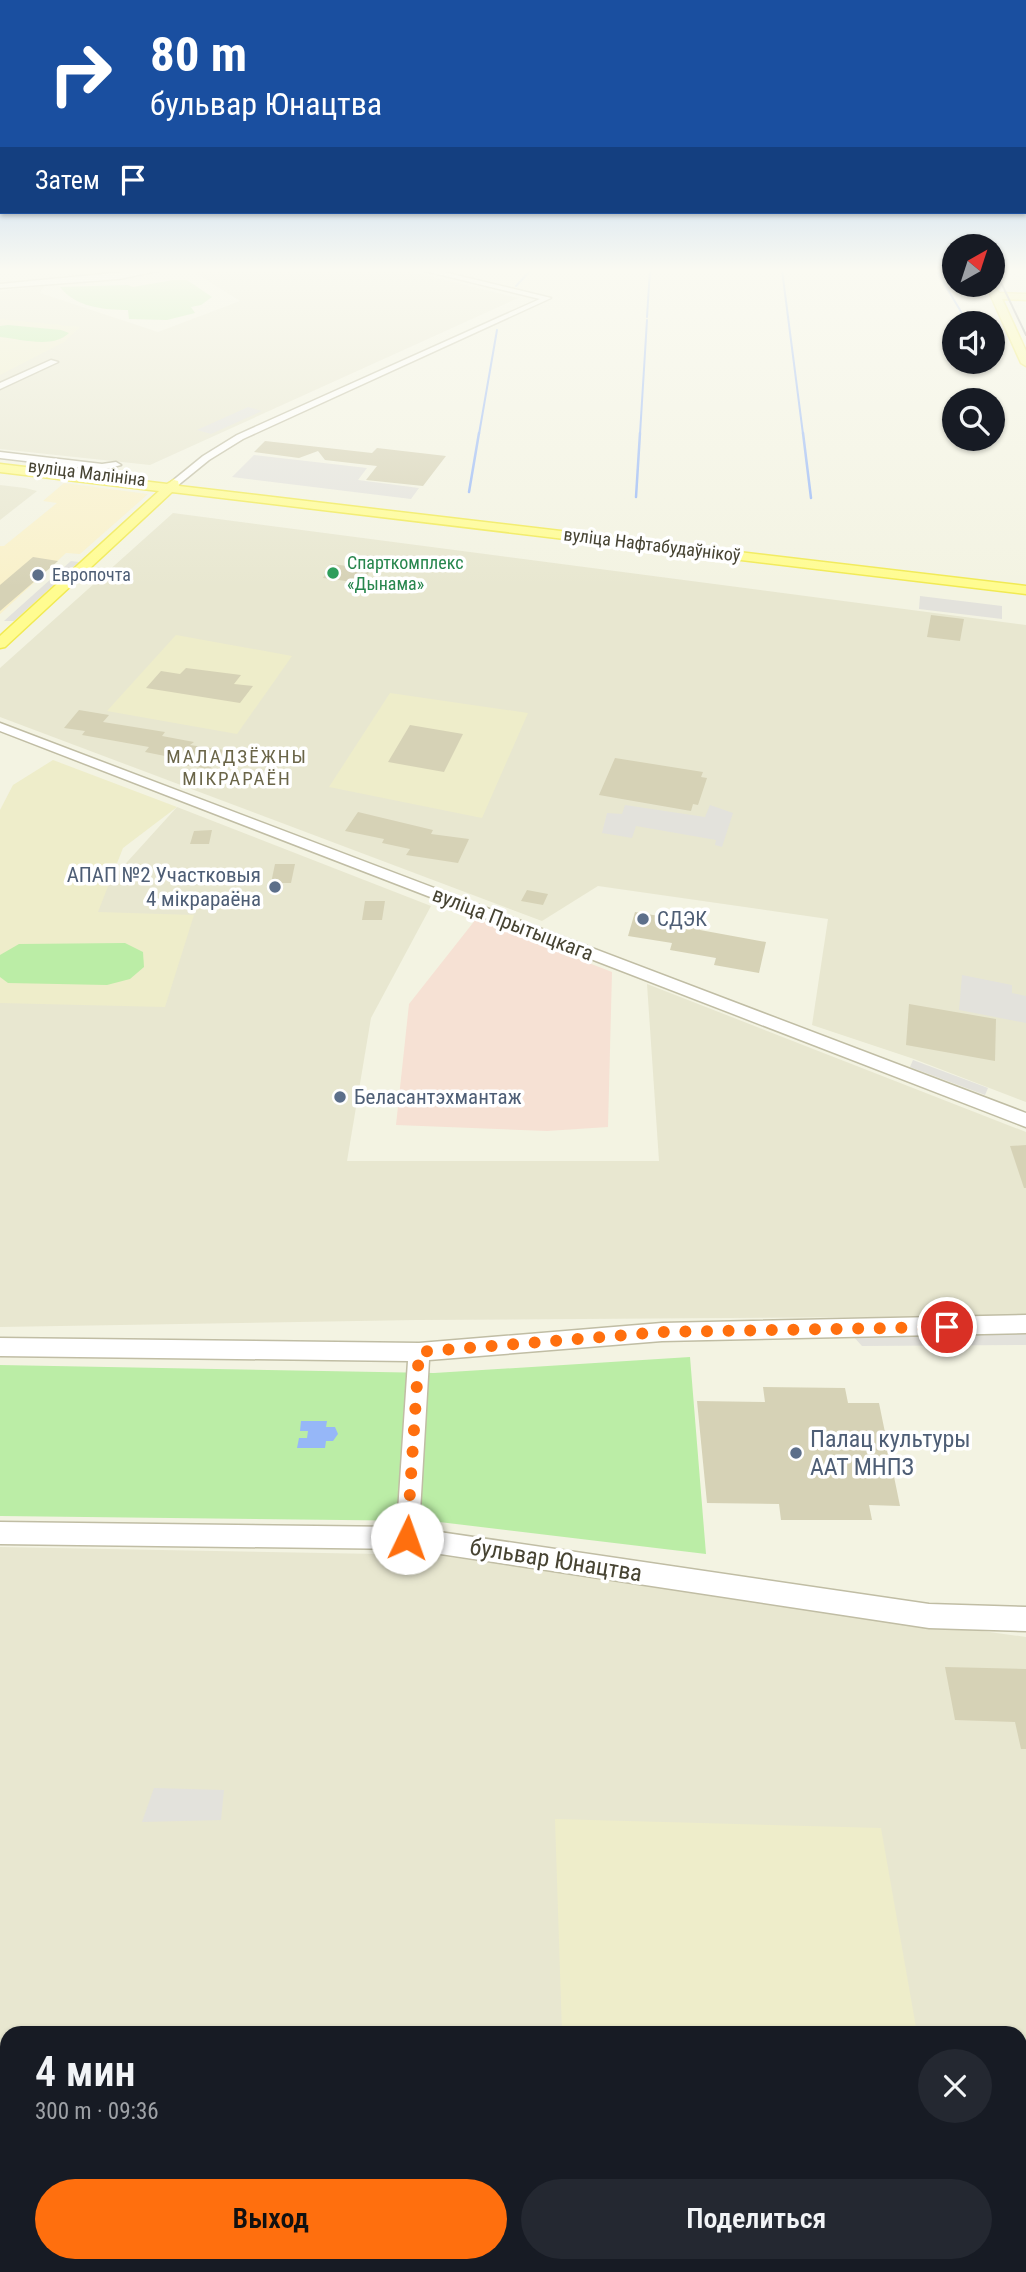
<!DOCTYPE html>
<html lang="ru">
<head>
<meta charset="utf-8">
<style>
  body { margin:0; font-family:"Roboto Condensed",sans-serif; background:#242831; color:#f1f3f6; height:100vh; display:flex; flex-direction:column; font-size:26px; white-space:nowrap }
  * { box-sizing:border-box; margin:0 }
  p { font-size:23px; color:#9ea1a6 }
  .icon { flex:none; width:38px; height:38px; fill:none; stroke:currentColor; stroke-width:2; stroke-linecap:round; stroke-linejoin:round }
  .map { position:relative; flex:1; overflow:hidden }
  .drawer { position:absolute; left:0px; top:2026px; width:1027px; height:247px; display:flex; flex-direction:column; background:#171b24; border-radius:21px 21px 0 0; box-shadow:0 2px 5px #0004 }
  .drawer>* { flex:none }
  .banner { position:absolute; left:0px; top:0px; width:1027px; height:214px; box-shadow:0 2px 5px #0004; background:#1a4fa0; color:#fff; overflow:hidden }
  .needle { width:46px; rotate:39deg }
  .tools { position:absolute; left:942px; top:234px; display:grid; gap:14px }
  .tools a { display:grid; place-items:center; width:63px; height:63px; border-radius:50%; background:#171b24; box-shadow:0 2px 5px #0004; font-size:35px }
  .pin { position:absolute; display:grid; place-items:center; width:60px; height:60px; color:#fff; margin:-30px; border:4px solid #fff; border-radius:50%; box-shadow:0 2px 7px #0007 }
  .me { position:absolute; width:77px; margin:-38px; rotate:3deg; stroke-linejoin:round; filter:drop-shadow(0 0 5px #0008) }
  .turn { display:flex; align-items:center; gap:24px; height:147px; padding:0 35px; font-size:32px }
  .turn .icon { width:91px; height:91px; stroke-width:2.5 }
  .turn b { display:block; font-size:49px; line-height:60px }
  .then { display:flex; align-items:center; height:66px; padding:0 35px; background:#0003; gap:14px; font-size:26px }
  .round { display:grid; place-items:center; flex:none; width:74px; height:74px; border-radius:37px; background:#242831 }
  .headline { display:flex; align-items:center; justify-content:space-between; height:119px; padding:0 35px }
  h1 { font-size:42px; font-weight:600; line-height:52px }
  .cta { display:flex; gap:14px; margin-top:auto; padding:14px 35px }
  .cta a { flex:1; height:80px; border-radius:42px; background:#ff6f0e; color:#111; font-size:28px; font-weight:600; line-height:80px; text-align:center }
  .cta a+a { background:#242831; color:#f1f3f6 }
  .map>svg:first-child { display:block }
  .residential { fill:#e8e7d0; fill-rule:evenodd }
  .commercial { fill:#f9f1ca }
  .education { fill:#eeedca }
  .medical { fill:#f6e1d4 }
  .green { fill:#bbeda6 }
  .parking { fill:#e3e2dc }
  .water { fill:#96b7f8 }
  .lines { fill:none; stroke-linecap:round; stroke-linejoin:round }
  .stream-far1 { stroke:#96b7f8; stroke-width:2 }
  .stream { stroke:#96b7f8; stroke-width:2.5 }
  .building { fill:#d6d2b6 }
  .minor-casing { stroke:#c0bda4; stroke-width:3 }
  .major-casing { stroke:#f1ea53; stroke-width:3 }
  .minor { fill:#fff; fill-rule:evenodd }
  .major { fill:#fffc90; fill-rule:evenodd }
  .tram { stroke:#949494; stroke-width:2 }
  .route { stroke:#ff6f0e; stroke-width:12; stroke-dasharray:0 21.6 }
  .leisure-dot { fill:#2e9e5b; stroke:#fff; stroke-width:2.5 }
  .service-dot { fill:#5c6f8a; stroke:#fff; stroke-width:2.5 }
  .labels { text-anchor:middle; stroke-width:7; stroke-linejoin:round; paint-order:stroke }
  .far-street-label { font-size:18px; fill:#464332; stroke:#fff }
  .far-leisure-label { font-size:18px; fill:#27864d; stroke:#fff; text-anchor:start }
  .far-service-label { font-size:18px; fill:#4e5e75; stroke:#fff; text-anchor:start }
  .far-neighbourhood-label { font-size:19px; letter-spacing:2px; fill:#6a6548; stroke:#fff }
  .service-label { font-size:21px; fill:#4e5e75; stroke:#fff; text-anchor:start }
  .street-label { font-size:21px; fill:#464332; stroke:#fff }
  .near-service-label { font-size:24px; fill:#4e5e75; stroke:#fff; text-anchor:start }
  .near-street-label { font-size:24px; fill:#464332; stroke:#fff }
</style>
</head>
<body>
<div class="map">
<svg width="1026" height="2272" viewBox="0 0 1026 2272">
  <rect width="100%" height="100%" fill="#f3f3e2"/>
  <g class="residential">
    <polygon points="201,270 405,270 518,298 150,465 0,449 0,291 44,286 40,293 158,332 240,301 194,272"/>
    <polygon points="0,485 25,488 37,491 0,520"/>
    <polygon points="173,513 1026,625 1026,1102 914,1059 812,1025 828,919 598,886 542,921 0,717 0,668"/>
    <polygon points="177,807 431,906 371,1018 347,1161 659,1161 647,984 1026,1132 1026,1316 416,1320 0,1327 0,1002"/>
    <path d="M0 1547 435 1555 1026 1637V2272H0ZM7 2034H1020V2266H7Z"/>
  </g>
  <polygon class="commercial" points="64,483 148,494 80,554 66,553 0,614 0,546 4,546 57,503 43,501"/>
  <g class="education">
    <polygon points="0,319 80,327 64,342 0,375"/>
    <polygon points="176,635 292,656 237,734 107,711"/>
    <polygon points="390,693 528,713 482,818 329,787"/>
    <polygon points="53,760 177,807 123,848 98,912 194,915 165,1007 0,1003 0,810 13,785"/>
    <polygon points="555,1819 881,1828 917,2033 562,2033"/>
    <polygon points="749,2266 958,2266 959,2272 940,2272"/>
  </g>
  <polygon class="medical" points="476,919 612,972 608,1127 547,1131 396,1125 409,1004"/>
  <g class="green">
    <path d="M173 280H187L212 297 201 305 191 307 195 313 167 320 129 319 128 310C104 310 75 307 60 287L128 285 133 287Z"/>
    <path d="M8 325 61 330 69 333C53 349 21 339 0 337V326Z"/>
    <polygon points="125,943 143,952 144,967 130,979 107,985 8,983 0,977 0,955 19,944"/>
    <polygon points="690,1357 706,1554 431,1521 0,1516 0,1365 434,1373"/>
  </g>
  <g class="parking">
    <polygon points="248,407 262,411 211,434 197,430"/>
    <polygon points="254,455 367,468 358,480 419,488 411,499 232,477"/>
    <polygon points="71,561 79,562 14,621 4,621"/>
    <polygon points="920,596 1002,606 1002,619 919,609"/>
    <polygon points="625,805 705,817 710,805 733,813 722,847 715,845 716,840 636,826 632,838 602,833 607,813 622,814"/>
    <polygon points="962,975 1012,985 1012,993 1026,996 1026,1023 959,1010"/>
    <polygon points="913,1060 988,1088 985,1095 910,1067"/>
    <polygon points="1026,1328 1026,1345 862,1346 852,1335"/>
    <polygon points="154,1788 224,1790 221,1820 142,1822"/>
  </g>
  <polygon class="water" points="301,1421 327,1421 326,1427 335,1427 338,1434 333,1441 326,1441 325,1448 297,1448 299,1438 307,1438 308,1431 300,1431"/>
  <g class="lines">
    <g class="stream-far1">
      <polyline points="782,270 803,434"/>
      <polyline points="936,270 963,315"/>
      <polyline points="516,286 531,270"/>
      <polyline points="647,317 650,270"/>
      <polyline points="479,434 497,330"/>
      <polyline points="640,434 647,320"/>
    </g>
    <g class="stream">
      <polyline points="803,433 811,498"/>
      <polyline points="469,492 479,433"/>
      <polyline points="636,497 640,433"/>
    </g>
  </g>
  <g class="building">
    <polygon points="265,441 372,453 377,448 446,456 423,486 366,480 377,466 325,460 318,451 299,458 254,452"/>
    <polygon points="33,557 58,561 0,611 0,585"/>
    <polygon points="331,564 372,569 361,583 323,578"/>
    <polygon points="931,615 964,619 960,641 927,637"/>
    <polygon points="186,668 241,675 234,684 253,686 240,703 146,688 161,671 180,674"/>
    <polygon points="79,710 109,715 103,722 165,732 162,736 194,742 190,745 224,750 210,769 176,764 180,759 145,752 149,747 82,735 85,731 64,728"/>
    <polygon points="410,725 463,734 444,772 388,762"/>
    <polygon points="615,758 703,772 701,777 707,778 698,805 693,804 691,811 599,795"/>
    <polygon points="358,812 433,830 431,834 469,839 458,863 406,855 410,849 382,843 384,839 345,831"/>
    <polygon points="212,830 209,844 190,844 194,831"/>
    <polygon points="275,864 295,864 291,883 271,883"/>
    <polygon points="527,890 548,894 543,905 521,901"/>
    <polygon points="365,901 385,901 382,920 362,920"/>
    <polygon points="635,912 701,923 700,930 766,942 759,973 714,965 716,958 670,950 672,943 628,936"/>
    <polygon points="909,1004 996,1019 995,1061 906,1045"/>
    <polygon points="1026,1145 1026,1188 1024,1188 1010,1146"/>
    <polygon points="763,1387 845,1388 848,1403 879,1403 900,1506 869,1505 872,1520 781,1520 779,1504 707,1503 697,1401 765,1402"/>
    <polygon points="945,1667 1026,1669 1026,1749 1021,1749 1015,1722 955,1720"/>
  </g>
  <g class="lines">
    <defs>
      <g id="minor">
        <polygon points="145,270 162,270 119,279 0,288 0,284"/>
        <polygon points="421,270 435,270 551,298 243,439 209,460 177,486 171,486 171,482 203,456 237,435 540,299"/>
        <polygon points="51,360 58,362 0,389 0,383"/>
        <polygon points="0,452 102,464 116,462 121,465 102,470 0,458"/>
        <polygon points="0,723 1026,1113 1026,1127 0,731"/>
        <polygon points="1026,1315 1026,1333 662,1341 429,1360 419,1529 929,1604 1026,1607 1026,1631 929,1628 407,1549 0,1544 0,1522 397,1527 408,1361 0,1356 0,1338 419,1343 662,1323"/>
      </g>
      <g id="major">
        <polygon points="992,283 999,293 1026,294 1026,300 1002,299 1026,351 1026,366 1021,363 986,285 992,285"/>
        <polygon points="0,464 167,484 174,480 178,481 179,486 1026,586 1026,594 172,492 5,647 0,648 0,636 159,491 0,472"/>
      </g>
    </defs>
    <use href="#minor" class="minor-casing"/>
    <use href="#major" class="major-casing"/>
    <use href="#minor" class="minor"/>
    <use href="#major" class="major"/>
    <polyline class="tram" points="995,270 1026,335"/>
  </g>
  <linearGradient id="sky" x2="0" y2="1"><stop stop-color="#87b5ee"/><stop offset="0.46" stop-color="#fafaf2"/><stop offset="1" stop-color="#fafaf2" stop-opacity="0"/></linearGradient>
  <rect width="1026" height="588" fill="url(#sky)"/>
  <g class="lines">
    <polyline class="route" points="407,1538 419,1352 662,1332 947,1327"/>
  </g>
  <circle class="leisure-dot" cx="333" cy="573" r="7"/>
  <g class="service-dot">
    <circle cx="38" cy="575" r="7"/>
    <circle cx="275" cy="887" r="7"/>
    <circle cx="643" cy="919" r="7"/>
    <circle cx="340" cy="1097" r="7"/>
    <circle cx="796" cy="1453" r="7"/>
  </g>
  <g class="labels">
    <g class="far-street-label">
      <text transform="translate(87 473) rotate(7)" y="6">вуліца Малініна</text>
      <text transform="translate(652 545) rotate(7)" y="6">вуліца Нафтабудаўнікоў</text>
    </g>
    <g class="far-leisure-label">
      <text x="347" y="569">Спарткомплекс<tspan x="347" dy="21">«Дынама»</tspan></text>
    </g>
    <g class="far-service-label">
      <text x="52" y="581">Европочта</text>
    </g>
    <g class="far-neighbourhood-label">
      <text x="237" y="763">МАЛАДЗЁЖНЫ<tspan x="237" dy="22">МІКРАРАЁН</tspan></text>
    </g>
    <g class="service-label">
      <text x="261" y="882" text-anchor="end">АПАП №2 Участковыя<tspan x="261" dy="24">4 мікрараёна</tspan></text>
      <text x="657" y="926">СДЭК</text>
      <text x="354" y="1104">Беласантэхмантаж</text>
    </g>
    <g class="street-label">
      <text transform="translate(513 924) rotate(21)" y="7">вуліца Прытыцкага</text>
    </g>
    <g class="near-service-label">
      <text x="810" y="1447">Палац культуры<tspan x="810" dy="28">ААТ МНПЗ</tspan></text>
    </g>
    <g class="near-street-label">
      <text transform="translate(556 1560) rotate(9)" y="8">бульвар Юнацтва</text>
    </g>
  </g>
</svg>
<div class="tools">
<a><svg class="needle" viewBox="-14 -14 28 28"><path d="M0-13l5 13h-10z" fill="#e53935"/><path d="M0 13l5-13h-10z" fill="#9ea1a6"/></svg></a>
<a><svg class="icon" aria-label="sound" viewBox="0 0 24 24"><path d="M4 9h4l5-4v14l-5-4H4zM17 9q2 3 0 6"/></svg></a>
<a><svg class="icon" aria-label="search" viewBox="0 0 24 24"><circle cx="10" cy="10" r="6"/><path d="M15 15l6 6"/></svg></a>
</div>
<div class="pin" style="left:947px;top:1327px;background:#d93025"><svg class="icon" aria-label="arrive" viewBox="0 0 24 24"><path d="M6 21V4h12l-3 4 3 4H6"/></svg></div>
<svg class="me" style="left:407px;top:1538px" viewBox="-20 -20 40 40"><circle r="19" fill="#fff"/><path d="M0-13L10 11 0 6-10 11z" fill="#ff6f0e"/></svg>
<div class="banner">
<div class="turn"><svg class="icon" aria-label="right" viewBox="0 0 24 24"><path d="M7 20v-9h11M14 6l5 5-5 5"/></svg><div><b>80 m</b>бульвар Юнацтва</div></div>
<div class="then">Затем<svg class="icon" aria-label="arrive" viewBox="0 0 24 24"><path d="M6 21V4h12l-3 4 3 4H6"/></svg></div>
</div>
<section class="drawer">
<div class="headline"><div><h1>4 мин</h1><p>300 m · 09:36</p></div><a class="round"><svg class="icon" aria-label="close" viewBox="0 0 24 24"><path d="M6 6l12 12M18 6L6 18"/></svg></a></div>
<div class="cta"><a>Выход</a><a>Поделиться</a></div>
</section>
</div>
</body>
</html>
